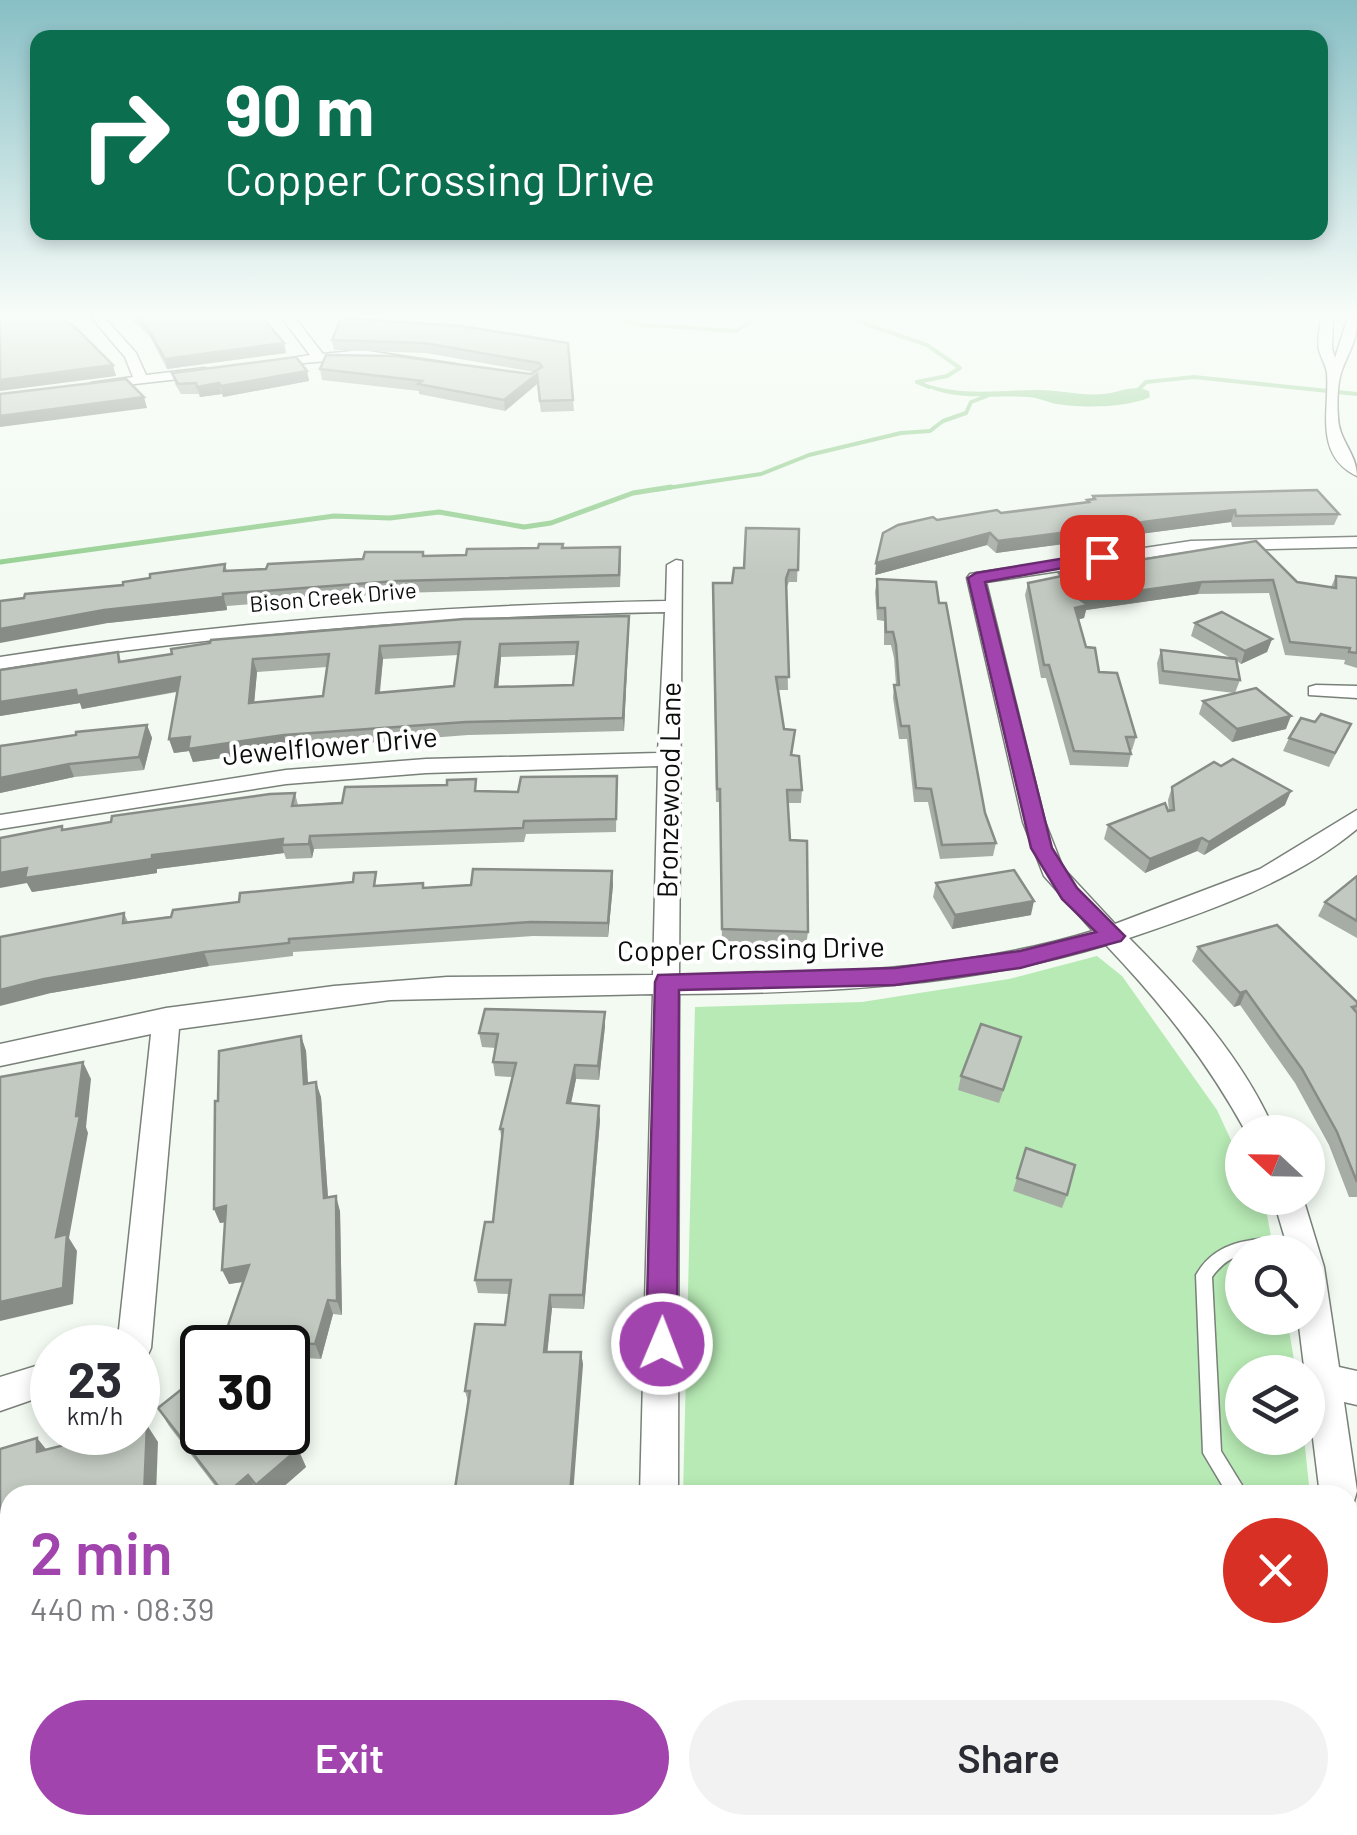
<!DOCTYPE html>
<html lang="en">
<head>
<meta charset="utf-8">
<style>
  body { margin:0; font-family:Barlow,sans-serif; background:#f2f2f3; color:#2b2b33; height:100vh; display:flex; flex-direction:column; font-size:38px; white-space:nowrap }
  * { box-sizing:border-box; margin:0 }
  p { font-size:32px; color:#7c7c81 }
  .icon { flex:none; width:55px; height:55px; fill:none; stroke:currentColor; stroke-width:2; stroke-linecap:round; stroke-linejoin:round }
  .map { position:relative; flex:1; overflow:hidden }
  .details { position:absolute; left:0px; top:1485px; width:1358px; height:350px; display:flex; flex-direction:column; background:#fff; border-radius:30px 30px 0 0; box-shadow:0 5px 15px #0003 }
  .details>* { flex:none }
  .hud { position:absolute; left:30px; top:30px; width:1298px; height:210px; border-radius:20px; box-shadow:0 5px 15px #0003; background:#0b6e4f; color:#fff; overflow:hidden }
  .needle { width:65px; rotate:292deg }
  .fabs { position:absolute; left:1225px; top:1115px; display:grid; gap:20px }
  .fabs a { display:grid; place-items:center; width:100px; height:100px; border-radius:50%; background:#fff; box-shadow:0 5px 15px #0003; font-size:50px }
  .speed { position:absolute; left:30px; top:1325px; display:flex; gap:20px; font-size:50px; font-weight:700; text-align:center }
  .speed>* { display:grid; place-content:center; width:130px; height:130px; border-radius:50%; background:#fff; box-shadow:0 5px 15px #0003; line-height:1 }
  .speed small { font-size:25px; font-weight:400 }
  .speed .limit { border:5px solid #111; border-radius:15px; background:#fff; color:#111 }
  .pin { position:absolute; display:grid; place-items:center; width:85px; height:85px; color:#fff; margin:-42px; border-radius:20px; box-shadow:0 5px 15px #0006 }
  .me { position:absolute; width:110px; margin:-55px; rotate:1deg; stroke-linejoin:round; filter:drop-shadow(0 0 8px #0008) }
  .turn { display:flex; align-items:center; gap:35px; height:210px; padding:0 30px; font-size:45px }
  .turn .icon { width:130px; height:130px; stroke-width:2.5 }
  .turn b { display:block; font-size:70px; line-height:85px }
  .round { display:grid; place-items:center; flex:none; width:105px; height:105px; border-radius:52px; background:#f2f2f3 }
  .summary { display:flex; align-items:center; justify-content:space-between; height:170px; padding:0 30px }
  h1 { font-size:60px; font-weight:600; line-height:75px; color:#a244ad }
  .action { display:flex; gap:20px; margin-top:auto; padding:20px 30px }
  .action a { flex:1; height:115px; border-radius:60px; background:#a244ad; color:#fff; font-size:40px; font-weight:600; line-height:115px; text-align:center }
  .action a+a { background:#f2f2f3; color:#2b2b33 }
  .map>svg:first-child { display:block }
  .green { fill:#b7eab4 }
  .water { fill:#95cf91 }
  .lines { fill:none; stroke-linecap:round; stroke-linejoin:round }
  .stream-far1 { stroke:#95cf91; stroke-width:4 }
  .stream { stroke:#95cf91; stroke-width:5 }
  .lane-casing { stroke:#798079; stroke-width:3 }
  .street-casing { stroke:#798079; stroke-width:3 }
  .lane { fill:#fff; fill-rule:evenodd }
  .street { fill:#fff; fill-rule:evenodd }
  .wall { fill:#a6ada5; fill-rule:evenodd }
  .shaded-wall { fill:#878d86 }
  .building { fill:#c1c9c0; stroke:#878d86; stroke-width:2.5; fill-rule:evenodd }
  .route { fill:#a244ad; stroke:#692c70; stroke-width:2.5 }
  .labels { text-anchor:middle; stroke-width:8; stroke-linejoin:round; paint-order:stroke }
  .far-street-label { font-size:22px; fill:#0c0e0c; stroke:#fff }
  .street-label { font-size:28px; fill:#0c0e0c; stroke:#fff }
</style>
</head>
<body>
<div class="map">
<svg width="1357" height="1835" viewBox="0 0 1357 1835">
  <rect width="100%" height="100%" fill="#f2faf2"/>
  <g class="green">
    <polygon points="1097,956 1122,976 1217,1110 1242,1164 1242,1198 1259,1198 1267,1215 1274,1252 1242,1252 1242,1318 1287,1318 1296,1372 1242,1372 1242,1438 1304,1438 1310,1495 683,1495 695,1007 862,1002 1009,979"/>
    <polygon points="1348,1811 1350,1835 836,1835 751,1825 1348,1825"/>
  </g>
  <path class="water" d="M921 382C960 397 998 390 1039 390 1060 390 1082 396 1103 394 1120 393 1132 384 1149 391L1150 397C1128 408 1081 408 1057 404 1046 402 1038 397 1027 397 998 395 943 402 921 382Z"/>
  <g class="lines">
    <g class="stream-far1">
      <polyline points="613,317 644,325 736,331 757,317"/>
      <polyline points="845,317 927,345 960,368 947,376 917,382 929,387"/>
      <polyline points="1135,393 1146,382 1194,377 1357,394"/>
      <polyline points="654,490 761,474 809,455 901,433 930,431 943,421 966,413 971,402 987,396"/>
    </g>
    <polyline class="stream" points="0,562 334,516 390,518 439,512 524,527 551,523 633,493 671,487"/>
    <defs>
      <path id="lane" d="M1301 1238 1307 1240 1309 1245 1307 1250 1301 1252H1242V1255C1229 1258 1220 1266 1212 1277L1221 1451 1248 1495H1228L1203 1453 1196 1275C1218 1236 1261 1238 1301 1238Z"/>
      <g id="street">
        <polygon points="91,317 104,317 136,353 146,375 205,368 212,372 205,376 91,389 91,383 133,377 125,357"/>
        <polygon points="281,317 294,317 323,354 361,350 455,364 448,368 361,358 259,367 257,364 310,355"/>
        <path d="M1321 317H1333L1332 348 1335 358 1348 317H1357C1357 343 1350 348 1342 370 1337 382 1337 404 1338 417 1338 439 1357 454 1357 476 1313 455 1330 408 1327 373 1326 365 1321 358 1319 350 1317 340 1320 328 1321 317Z"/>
        <path d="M1357 537V547L1191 551 986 582 1045 822 1063 868 1115 924 1260 869 1357 810V829C1292 883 1208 911 1129 938 1186 995 1243 1058 1275 1132H1246C1207 1061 1162 1004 1106 945 967 987 823 993 679 994L678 1495H640L653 994 390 1000 179 1029 151 1348 146 1359 138 1362V1348H117L151 1034 0 1066V1044L166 1008 334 986 447 977 653 975 658 766 426 773 286 784 0 829V815L286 770 426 759 658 753 665 612C442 616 221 633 0 669V657C221 622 442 605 666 601L667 565 676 560 682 561 679 975C817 974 960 972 1093 931L1044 876 1023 822 967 578 970 574 1191 541Z"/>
        <polygon points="1316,685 1357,686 1357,698 1309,695 1309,687"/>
        <polygon points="1273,1198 1303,1198 1324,1267 1339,1367 1357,1371 1357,1405 1344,1402 1357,1491 1352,1508 1348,1510 1348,1495 1320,1495 1298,1318 1308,1318 1308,1252 1289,1252"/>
        <polygon points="52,1361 52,1393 0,1411 0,1377"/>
        <polygon points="1348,1546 1357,1549 1357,1651 1348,1647"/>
        <rect x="632" y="1825" width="44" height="10"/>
      </g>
    </defs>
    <use href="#lane" class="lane-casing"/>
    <use href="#street" class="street-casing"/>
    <use href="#lane" class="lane"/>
    <use href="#street" class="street"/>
  </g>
  <g class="wall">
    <polygon points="129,317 262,317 284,343 286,353 167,369 150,337"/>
    <polygon points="332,340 568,343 574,411 541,412 537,384 505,411 419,394 419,391 322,380 320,369 531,374 534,372 426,353 334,350"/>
    <polygon points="307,371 309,381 223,397 222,394 200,397 199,394 181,394 175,384 172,373"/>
    <polygon points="1093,496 1339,514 1334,525 1232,527 1231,522 996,553 987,545 875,575 937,520 1086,503 1087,500 1092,499"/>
    <polygon points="799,529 797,582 789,582 786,589 788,690 778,690 784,729 795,730 792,755 802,790 801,803 788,803 790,840 808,932 806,946 722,943 720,802 716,802 713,583 732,583 744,568"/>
    <polygon points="563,548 621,559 620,587 398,593 227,606 227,610 108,623 123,585 150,578 225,564 227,571 266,569 423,552 424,556 466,555"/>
    <polygon points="1059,573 1297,582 1331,587 1336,576 1357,578 1357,668 1344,664 1345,660 1285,655 1269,593 1198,594 1086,610 1084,618 1079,619 1086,647 1099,672 1136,737 1132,750 1130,750 1131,754 1128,767 1070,765 1046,678 1041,678 1025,595 1028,583 1058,577"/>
    <polygon points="877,579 939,603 985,813 996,843 993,856 940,859 928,802 914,802 907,739 899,739 893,698 894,685 896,685 894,658 891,645 884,645 884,621 877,620 875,592"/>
    <path d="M629 616 624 731 468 735 287 749 193 762 189 751 174 753 169 739 177 692 82 709 80 703 0 716V670L118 652 121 661ZM458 655 454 686 380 693 383 659ZM576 655 573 685 498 687 501 657ZM327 667 323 696 254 702 257 672Z"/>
    <polygon points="1195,623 1272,639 1267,652 1241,664 1237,661 1240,680 1235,693 1286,729 1232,742 1199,714 1203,701 1234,693 1159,684 1157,663 1161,650 1231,658 1191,636"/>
    <polygon points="1315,722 1351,724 1329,767 1283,751 1289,738"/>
    <polygon points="147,725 152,738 144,770 74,777 0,793 0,746"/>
    <polygon points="617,776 616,832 526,834 524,842 314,849 312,858 286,859 284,853 157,869 157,873 32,892 27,883 64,830 295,793 298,805 478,791 518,792"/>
    <polygon points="1172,787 1285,805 1204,855 1197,851 1145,873 1104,839 1108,825 1169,811 1168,800"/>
    <polygon points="612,871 613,885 608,937 533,936 293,952 293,956 209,966 51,993 124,913 128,922 379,886 423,883 424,888 471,885"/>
    <polygon points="1357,876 1357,938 1318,916 1325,902"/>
    <polygon points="936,883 1031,915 952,929 933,897"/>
    <polygon points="1198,947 1357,1002 1357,1197 1349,1197 1329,1145 1295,1083 1240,1005 1234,1007 1192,961"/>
    <polygon points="605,1012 605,1026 599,1080 576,1079 571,1104 600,1120 584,1309 552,1308 547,1352 581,1352 583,1365 468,1402 465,1391 505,1325 509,1294 478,1293 475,1280 493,1222 502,1142 500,1129 512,1077 495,1076 493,1062 496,1048 482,1047 479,1033"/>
    <polygon points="301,1036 306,1051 308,1084 321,1097 328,1197 340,1211 342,1315 333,1314 321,1359 288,1357 288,1348 226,1348 223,1340 243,1282 229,1284 225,1222 220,1223 214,1209 218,1101"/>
    <polygon points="1017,1051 999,1103 958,1090 961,1076"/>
    <polygon points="1026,1148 1067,1195 1062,1208 1013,1191"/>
    <polygon points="158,1408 298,1449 306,1467 274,1495 260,1495 258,1493 255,1495 222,1495 169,1426"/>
  </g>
  <g class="shaded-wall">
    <polygon points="284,343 286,353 167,369 165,359"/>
    <polygon points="113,365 116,376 0,391 0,380"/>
    <polygon points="307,371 309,381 223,397 221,386"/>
    <polygon points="537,374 537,384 505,411 504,400"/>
    <polygon points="219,383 222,394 200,397 197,387"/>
    <polygon points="144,397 147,408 0,427 0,416"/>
    <polygon points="1235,510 1231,522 996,553 998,541"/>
    <polygon points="990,533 987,545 875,575 876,563"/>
    <polygon points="1202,582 1198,594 1086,610 1084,618 1072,621 1079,599"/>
    <polygon points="223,594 227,610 108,623 0,643 0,629 104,610"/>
    <polygon points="629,616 629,629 624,731 623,718"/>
    <polygon points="1272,639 1267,652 1241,664 1245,651"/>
    <polygon points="500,644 501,657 497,700 495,687"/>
    <polygon points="380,646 383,659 378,706 376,693"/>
    <polygon points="253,659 257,672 253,716 249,703"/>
    <polygon points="180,677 184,690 82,709 80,703 0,716 0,702 76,690"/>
    <polygon points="1291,716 1286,729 1232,742 1237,729"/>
    <polygon points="147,725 152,738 144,770 139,757"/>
    <polygon points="284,735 287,749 193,762 189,751 174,753 169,739 190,737"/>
    <polygon points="69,764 74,777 0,793 0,778"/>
    <polygon points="1291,791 1285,805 1204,855 1209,842"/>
    <polygon points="310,836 314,849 312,858 309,844"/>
    <polygon points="1202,838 1197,851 1145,873 1150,859"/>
    <polygon points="283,839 282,845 284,853 157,869 157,873 32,892 27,883 0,888 0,873 27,868 152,855"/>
    <polygon points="612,871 613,885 608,937 608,923"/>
    <polygon points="1034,901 1031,915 952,929 955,915"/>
    <polygon points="204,952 209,966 51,993 0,1006 0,990 44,979"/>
    <polygon points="1246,991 1240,1005 1234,1007 1240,993"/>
    <polygon points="605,1012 605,1026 599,1080 598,1066"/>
    <polygon points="301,1036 306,1051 309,1100 304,1084"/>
    <polygon points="83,1062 91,1079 86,1127 88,1133 69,1238 77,1251 73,1304 0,1321 0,1302 56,1237"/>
    <polygon points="575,1065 576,1079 568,1117 567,1103"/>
    <polygon points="316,1082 321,1097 329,1213 324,1198"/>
    <polygon points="599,1106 600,1120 584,1309 583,1295"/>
    <polygon points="336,1196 340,1211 342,1315 337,1301"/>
    <polygon points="226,1206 233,1221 220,1223 214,1209"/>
    <polygon points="249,1265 255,1280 229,1284 222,1270"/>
    <polygon points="550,1295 552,1308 546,1365 544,1352"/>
    <polygon points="328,1300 333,1314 321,1359 315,1344"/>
    <polygon points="581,1352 583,1365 573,1495 570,1495"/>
    <polygon points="147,1425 158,1442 156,1495 144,1495"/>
    <polygon points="37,1438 50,1454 37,1452"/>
    <polygon points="298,1449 306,1467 274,1495 262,1495 256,1485"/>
    <polygon points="248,1475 258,1493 255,1495 226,1495"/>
    <polygon points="10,1557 10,1577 0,1580 0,1560"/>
    <polygon points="57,1825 100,1825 101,1826 79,1835 31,1835"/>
  </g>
  <g class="building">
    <polygon points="0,317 61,317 76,328 113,365 0,380"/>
    <polygon points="137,317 262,317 284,343 165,359 147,327"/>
    <polygon points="341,318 462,326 568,343 573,400 540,401 537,374 504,400 418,384 422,381 320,369 326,355 397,356 531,374 542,367 539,363 424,343 332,340"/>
    <polygon points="296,357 307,371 221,386 219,383 197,387 196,383 178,384 172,373"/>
    <polygon points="126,379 144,397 0,416 0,394"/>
    <polygon points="1317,490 1339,514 1236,516 1235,510 998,541 990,533 876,563 883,533 898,525 933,517 937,520 997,510 1001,513 1089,502 1087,500 1095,499 1093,496"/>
    <polygon points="746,528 799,529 798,570 789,570 786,579 789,677 776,677 784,729 795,730 791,755 799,756 802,790 787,790 790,840 807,841 808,932 722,929 720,789 717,789 713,583 732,583 734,568 744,568"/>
    <polygon points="1256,541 1297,582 1336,588 1336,576 1357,578 1357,653 1349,652 1350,648 1290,642 1273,580 1202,582 1079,599 1088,605 1075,608 1086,647 1095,648 1099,672 1117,673 1136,737 1126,737 1131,754 1074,751 1049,665 1044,665 1028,583 1062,576 1059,573"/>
    <polygon points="539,544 563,544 562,548 620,547 619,575 396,581 223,594 223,597 104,610 0,629 0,601 24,598 25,594 123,585 123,582 150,578 150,574 225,564 224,571 266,569 268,564 363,559 365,552 423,552 423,556 466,555 467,549 538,548"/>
    <polygon points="877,579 936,582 939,603 946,603 985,813 996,843 942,845 931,789 916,788 909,726 901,726 894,685 899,685 896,645 893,632 886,632 885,608 878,608"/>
    <polygon points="1222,612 1272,639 1245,651 1195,623"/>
    <path d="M629 616 623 718 466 722 284 735 188 749 190 737 169 739 180 677 77 696 76 690 0 702V670L118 652 119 662 172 654 171 649 210 643 211 640 464 619ZM460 642 454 686 376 693 380 646ZM578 642 573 685 495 687 500 644ZM329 654 323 696 249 703 253 659Z"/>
    <polygon points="1161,650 1236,659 1240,680 1163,671"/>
    <polygon points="1256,688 1291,716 1237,729 1203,701"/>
    <polygon points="1321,714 1351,724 1335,753 1289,738 1301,718 1315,722"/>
    <polygon points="147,725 139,757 69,764 0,778 0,746 76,735 76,732"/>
    <polygon points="1233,759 1291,791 1209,842 1202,838 1150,859 1108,825 1165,803 1168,811 1174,810 1172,787 1214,762 1221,766"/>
    <polygon points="617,776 616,819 524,821 523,828 310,836 309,844 282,845 283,839 152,855 152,859 25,878 27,868 0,873 0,838 62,826 62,830 111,822 112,816 270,794 295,793 292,806 342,803 345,787 447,785 447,780 476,779 475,791 518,792 521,777"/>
    <polygon points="473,869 612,871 608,923 531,922 289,939 289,943 204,952 44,979 0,990 0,937 124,913 123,923 171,917 173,910 239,902 240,893 353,882 354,873 376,872 374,886 423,883 423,888 471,885"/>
    <polygon points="1014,870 1034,901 955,915 936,883"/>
    <polygon points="1357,876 1357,921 1325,902"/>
    <polygon points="1277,925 1357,1002 1357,1006 1352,1007 1357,1013 1357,1182 1337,1132 1302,1069 1246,991 1240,993 1198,947"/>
    <polygon points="485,1009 605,1012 598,1066 575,1065 567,1103 599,1106 583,1295 550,1295 544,1352 581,1352 570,1495 454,1495 470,1391 465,1391 475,1324 505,1325 511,1280 475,1280 485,1222 493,1222 503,1129 500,1129 516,1063 493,1062 498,1034 479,1033"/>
    <polygon points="981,1024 1021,1037 1003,1090 961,1076"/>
    <polygon points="301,1036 304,1084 316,1082 324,1198 336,1196 337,1301 328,1300 315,1344 223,1340 249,1265 222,1270 226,1206 214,1209 215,1101 218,1101 219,1051"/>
    <polygon points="83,1062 76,1116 80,1116 56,1237 67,1234 63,1288 0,1302 0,1077"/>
    <polygon points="1026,1148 1075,1165 1067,1195 1017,1178"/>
    <polygon points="202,1373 202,1432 284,1432 298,1449 256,1485 248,1475 225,1495 158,1408"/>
    <polygon points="147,1425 144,1495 10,1495 10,1557 0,1560 0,1449 37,1438 37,1452 116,1432 138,1432 138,1427"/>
    <polygon points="10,1690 10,1825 57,1825 31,1835 0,1835 0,1693"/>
  </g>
  <linearGradient id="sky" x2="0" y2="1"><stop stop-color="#87bfc5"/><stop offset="0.55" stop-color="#f9fdf9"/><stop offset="1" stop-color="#f9fdf9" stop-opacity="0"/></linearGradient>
  <rect width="1357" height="574" fill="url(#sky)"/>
  <polygon class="route" points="1102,552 1107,553 1107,560 985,582 1052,848 1077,888 1125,936 1121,941 1020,968 895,985 679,990 677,1344 672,1355 662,1359 651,1355 646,1344 655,982 658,975 895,968 1020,951 1096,932 1062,899 1031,848 968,578 976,573"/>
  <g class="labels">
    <g class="far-street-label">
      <text transform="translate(333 597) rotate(-5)" y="8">Bison Creek Drive</text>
    </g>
    <g class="street-label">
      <text transform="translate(330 746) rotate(-5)" y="10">Jewelflower Drive</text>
      <text transform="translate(669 790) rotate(-89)" y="10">Bronzewood Lane</text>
      <text transform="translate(751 949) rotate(-1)" y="10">Copper Crossing Drive</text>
    </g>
  </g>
</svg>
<div class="fabs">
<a><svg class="needle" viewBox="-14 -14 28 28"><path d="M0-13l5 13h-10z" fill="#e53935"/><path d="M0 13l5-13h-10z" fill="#7c7c81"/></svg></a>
<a><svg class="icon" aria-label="search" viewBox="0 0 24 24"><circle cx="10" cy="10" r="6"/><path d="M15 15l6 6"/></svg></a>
<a><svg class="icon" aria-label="layers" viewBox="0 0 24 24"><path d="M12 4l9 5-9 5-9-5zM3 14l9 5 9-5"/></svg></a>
</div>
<div class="speed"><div>23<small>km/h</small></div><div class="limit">30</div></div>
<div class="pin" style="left:1102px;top:557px;background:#d93025"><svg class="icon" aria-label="arrive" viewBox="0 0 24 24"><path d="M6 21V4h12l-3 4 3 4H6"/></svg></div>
<svg class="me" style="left:662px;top:1344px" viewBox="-20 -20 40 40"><circle r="17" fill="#a244ad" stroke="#fff" stroke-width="3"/><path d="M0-11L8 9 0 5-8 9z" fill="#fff"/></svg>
<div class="hud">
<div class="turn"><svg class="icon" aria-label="right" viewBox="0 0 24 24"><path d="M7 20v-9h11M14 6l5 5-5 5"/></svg><div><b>90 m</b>Copper Crossing Drive</div></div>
</div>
<section class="details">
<div class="summary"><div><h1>2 min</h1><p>440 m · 08:39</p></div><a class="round" style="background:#d93025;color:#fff"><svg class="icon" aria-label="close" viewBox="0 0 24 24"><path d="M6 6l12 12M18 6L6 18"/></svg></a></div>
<div class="action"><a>Exit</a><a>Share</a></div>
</section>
</div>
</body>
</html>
